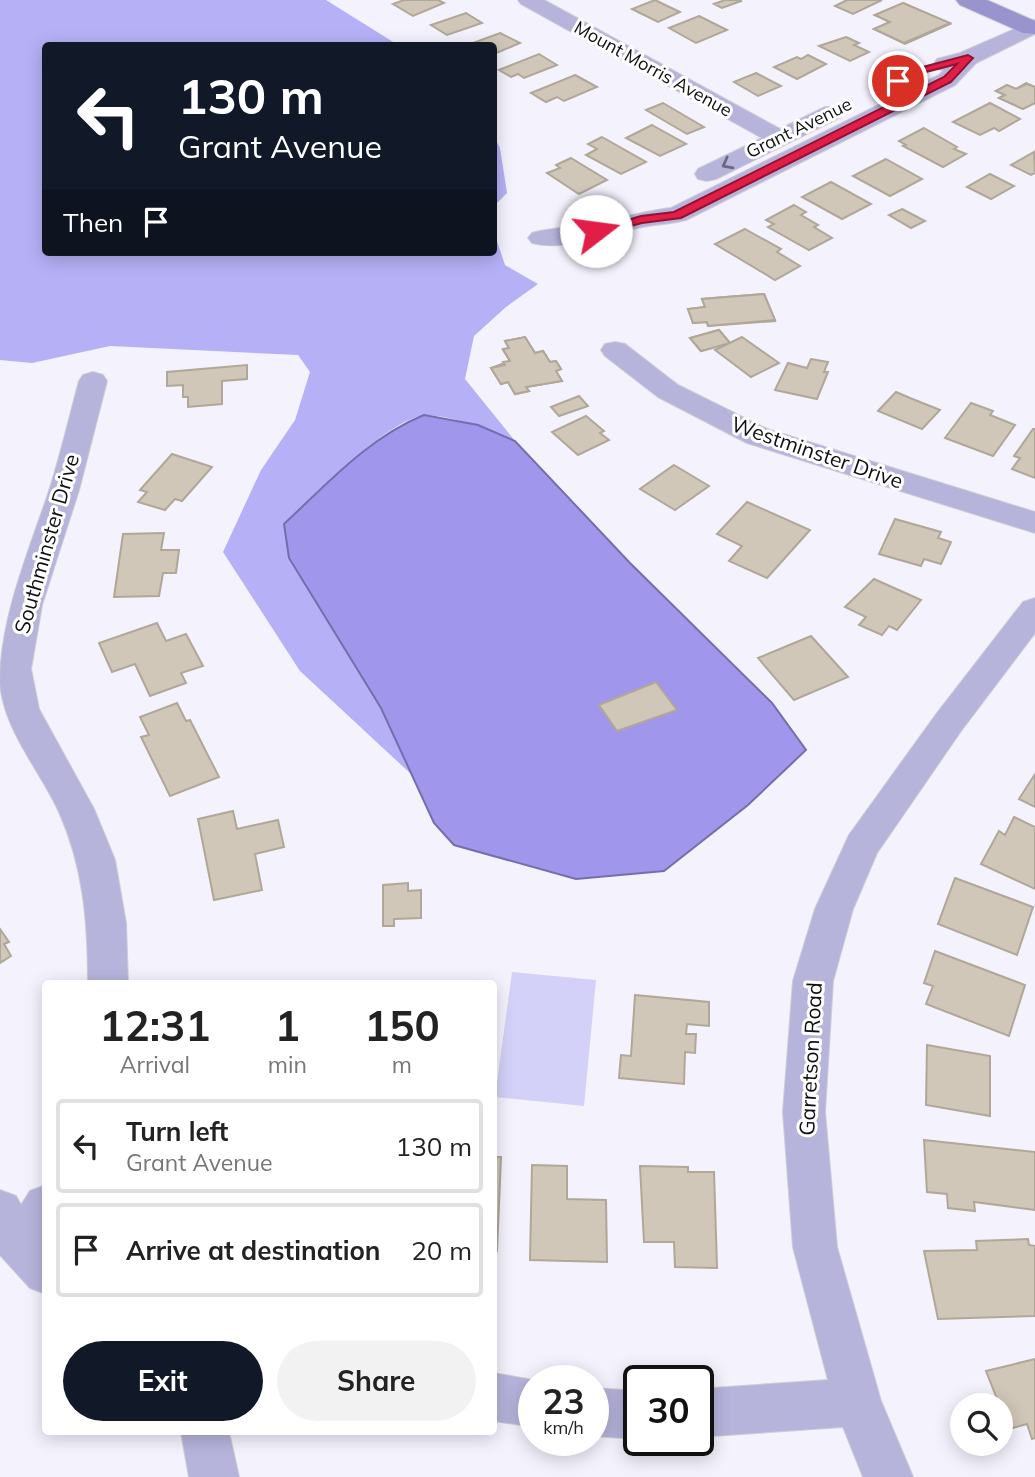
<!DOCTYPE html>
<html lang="en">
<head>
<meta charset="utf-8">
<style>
  body { margin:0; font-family:Mulish,sans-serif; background:#f2f2f2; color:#222; height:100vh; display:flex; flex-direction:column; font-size:26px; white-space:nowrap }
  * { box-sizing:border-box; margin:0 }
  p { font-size:23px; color:#767676 }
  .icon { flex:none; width:38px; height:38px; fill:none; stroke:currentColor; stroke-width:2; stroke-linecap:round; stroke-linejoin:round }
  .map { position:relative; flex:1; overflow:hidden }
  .details { position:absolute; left:42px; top:980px; width:455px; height:455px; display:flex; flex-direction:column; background:#fff; border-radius:7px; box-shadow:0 4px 18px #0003 }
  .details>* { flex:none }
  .top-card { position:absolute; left:42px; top:42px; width:455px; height:214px; border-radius:7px; box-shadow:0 4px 18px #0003; background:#111827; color:#fff; overflow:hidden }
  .controls { position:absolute; left:950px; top:1393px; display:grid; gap:14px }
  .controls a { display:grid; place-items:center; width:63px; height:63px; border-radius:50%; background:#fff; box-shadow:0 4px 18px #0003; font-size:35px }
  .speed { position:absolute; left:518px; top:1365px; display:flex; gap:14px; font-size:35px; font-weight:700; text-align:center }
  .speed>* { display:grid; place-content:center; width:91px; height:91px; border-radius:50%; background:#fff; box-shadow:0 4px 18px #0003; line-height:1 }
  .speed small { font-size:18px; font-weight:400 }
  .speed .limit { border:4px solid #111; border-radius:10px; background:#fff; color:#111 }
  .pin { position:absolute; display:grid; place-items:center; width:60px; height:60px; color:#fff; margin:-30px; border:4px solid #fff; border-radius:50%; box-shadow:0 2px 7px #0007 }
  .me { position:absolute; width:77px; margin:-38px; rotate:75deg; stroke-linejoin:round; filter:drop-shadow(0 0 5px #0008) }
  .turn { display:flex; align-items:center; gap:24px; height:147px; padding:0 21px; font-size:32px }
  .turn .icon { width:91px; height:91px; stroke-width:2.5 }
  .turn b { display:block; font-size:49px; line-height:60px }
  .then { display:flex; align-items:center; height:66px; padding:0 21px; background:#0003; gap:14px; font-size:26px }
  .eta { display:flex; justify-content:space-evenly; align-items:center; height:119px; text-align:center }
  .eta b { font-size:42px; font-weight:700; line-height:49px }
  .button { display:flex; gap:14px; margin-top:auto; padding:14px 21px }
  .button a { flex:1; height:80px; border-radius:42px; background:#111827; color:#fff; font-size:28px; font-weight:700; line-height:80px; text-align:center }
  .button a+a { background:#f2f2f2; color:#222 }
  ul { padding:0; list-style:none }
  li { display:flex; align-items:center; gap:21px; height:94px; margin:0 14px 10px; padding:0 7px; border:4px solid #e0e0e0; border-radius:7px }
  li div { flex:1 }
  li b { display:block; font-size:26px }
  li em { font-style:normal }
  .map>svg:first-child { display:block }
  .green { fill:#d3d1f7 }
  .forest { fill:#b6b0f7 }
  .water { fill:#a097ed; stroke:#746eac; stroke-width:2 }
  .building { fill:#d0c7b8; stroke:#b0a799; stroke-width:2 }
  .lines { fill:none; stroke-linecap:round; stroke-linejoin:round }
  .street-casing { stroke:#ceced8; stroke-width:2 }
  .secondary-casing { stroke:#ceced8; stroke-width:2 }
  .street { fill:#b6b4db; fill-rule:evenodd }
  .secondary { fill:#9994ce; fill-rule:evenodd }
  .oneway { stroke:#6a6981 }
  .route { fill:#e11d48; stroke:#92132f; stroke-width:2 }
  .labels { text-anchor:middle; stroke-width:6; stroke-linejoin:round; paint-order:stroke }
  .far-street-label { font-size:18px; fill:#0e0e13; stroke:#fff }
  .street-label { font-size:21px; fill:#0e0e13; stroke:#fff }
</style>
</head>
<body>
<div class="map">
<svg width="1035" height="1477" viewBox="0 0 1035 1477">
  <rect width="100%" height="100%" fill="#f3f2fd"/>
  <polygon class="green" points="512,972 596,980 584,1106 495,1097"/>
  <g class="forest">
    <path d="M0 0H326L398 45 46 46V252H494V232L505 265 538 284 506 307 474 336 465 379 515 441C493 432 446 412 422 416 384 422 314 497 284 524L381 708 411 774 300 671 223 552 261 470 295 420 310 372 298 355 110 346 32 363 0 360Z"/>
    <polygon points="494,136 500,148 507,193 494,206"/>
  </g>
  <path class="water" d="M424 415 478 425 515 441 630 563 772 703 806 750 748 805 664 871 576 879 454 845 434 823 381 708 289 558 284 524C326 485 369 437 424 415Z"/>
  <g class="building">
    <polygon points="404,0 438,0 444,3 413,16 393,4"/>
    <polygon points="655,0 680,12 658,22 632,9"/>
    <polygon points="725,0 740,0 741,1 722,8 714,4"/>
    <polygon points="847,0 882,0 853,14 835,6"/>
    <polygon points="903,3 950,24 905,44 874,29 890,22 875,15"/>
    <polygon points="903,3 950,23 904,43 874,29 890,22 875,15"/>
    <polygon points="466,13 482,23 447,35 431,25"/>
    <polygon points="699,16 727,30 696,43 669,28"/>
    <polygon points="500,33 520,43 494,54 494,46 465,46"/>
    <polygon points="846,37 859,43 854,45 869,52 850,61 819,46"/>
    <polygon points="539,54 557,65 524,78 518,74 511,77 499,70"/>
    <polygon points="808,55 826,64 797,79 774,67 797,57 801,59"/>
    <polygon points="756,73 781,86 758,96 734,82"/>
    <polygon points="575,75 597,87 564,101 557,97 546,102 531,93"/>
    <polygon points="1026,83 1035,87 1035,103 1023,109 999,98 1005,95 996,91 1007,85 1016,89"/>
    <polygon points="1027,84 1035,87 1035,103 1023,109 999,98 1005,95 996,91 1007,85 1016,89"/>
    <polygon points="663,103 704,127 687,134 646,110"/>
    <polygon points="990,103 1020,119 999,131 994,128 980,135 953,122"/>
    <polygon points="652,125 686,144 660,156 626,138"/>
    <polygon points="924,128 957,147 954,149 966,154 943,167 903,146 906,145 899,141"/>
    <polygon points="602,137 646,162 621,174 586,155 597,149 588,144"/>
    <polygon points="1034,152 1035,173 1031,175 1011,165"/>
    <polygon points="571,158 607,180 579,194 547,173 560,168 556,165"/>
    <polygon points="886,159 922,179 890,196 853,176"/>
    <polygon points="990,174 1014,186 991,199 967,187"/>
    <polygon points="831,182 871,204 842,219 802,197"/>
    <polygon points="794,205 806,212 801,215 818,225 814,227 832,238 809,250 768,227 774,224 766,220"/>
    <polygon points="902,209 925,221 911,228 889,215"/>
    <polygon points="745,229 781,249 777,252 800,266 775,280 715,244"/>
    <polygon points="764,294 775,321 708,326 707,322 693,323 688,309 705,307 702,299"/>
    <polygon points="764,294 775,320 708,326 707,322 693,323 688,309 705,307 702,299"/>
    <polygon points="719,330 730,343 701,351 690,338"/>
    <polygon points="719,330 730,343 701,351 690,338"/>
    <polygon points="525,337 535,353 543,351 550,362 556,361 561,369 556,371 562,381 526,387 529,391 515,394 508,382 501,384 491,368 510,361 503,350 509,348 505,341"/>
    <polygon points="525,337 535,353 543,351 550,362 556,361 561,369 556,371 562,381 526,387 529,391 515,394 508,382 501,384 491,368 505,365 503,362 510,361 503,349 509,348 505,341"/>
    <polygon points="742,337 779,363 751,377 715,350"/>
    <polygon points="811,359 828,362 824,372 828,372 817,399 775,390 788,363 807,368"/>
    <polygon points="247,365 247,379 222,381 222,404 188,407 188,397 183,397 183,385 167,386 167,372"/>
    <polygon points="896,392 910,398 940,410 922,429 878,411"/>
    <polygon points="579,396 588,406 559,416 551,407"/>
    <polygon points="971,403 993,411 990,415 1015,425 993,456 945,438"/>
    <polygon points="586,416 604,431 600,433 609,440 578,455 552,432"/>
    <polygon points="1033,429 1035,429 1035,478 1012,469 1020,458 1014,456"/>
    <polygon points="172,454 212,467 182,501 175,499 165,510 138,502 147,492 140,490"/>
    <polygon points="674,465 709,486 675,510 640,489"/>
    <polygon points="747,502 810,530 767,578 729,561 742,546 717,534"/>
    <polygon points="895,519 941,532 938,538 951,542 941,564 924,559 921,566 879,554"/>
    <polygon points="164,533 161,550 179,550 176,573 163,573 159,596 114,597 123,534"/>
    <polygon points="874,579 921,600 897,630 889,626 882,635 859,625 866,617 845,607"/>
    <polygon points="157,623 166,641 186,634 203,666 181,673 186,683 150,696 135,664 112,672 99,643"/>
    <polygon points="811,636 848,677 794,700 758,658"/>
    <polygon points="656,682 677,710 617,731 599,705"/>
    <polygon points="177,703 186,721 190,720 219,777 170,796 141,737 149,735 140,717"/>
    <polygon points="1035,774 1035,807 1019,799"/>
    <polygon points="233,811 237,829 278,820 284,847 255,854 262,890 214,900 198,819"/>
    <polygon points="1014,817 1035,827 1035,889 981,864 999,831 1005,835"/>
    <polygon points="955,878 1033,907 1017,955 938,924"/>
    <polygon points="408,883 408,891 421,890 421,918 394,919 394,926 383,926 383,885"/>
    <polygon points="0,929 9,942 4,944 11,956 0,963"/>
    <polygon points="935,951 1025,985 1009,1036 926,1004 933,986 924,983"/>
    <polygon points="635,995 709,1002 709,1026 687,1024 686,1034 696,1034 695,1053 685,1052 684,1084 619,1078 621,1055 631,1056"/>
    <polygon points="927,1045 990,1056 990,1116 926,1105"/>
    <polygon points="924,1140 1035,1152 1035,1210 974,1202 975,1211 948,1208 947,1194 927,1192"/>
    <polygon points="494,1157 501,1157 497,1251 494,1251"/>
    <polygon points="532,1165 567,1166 567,1199 606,1200 607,1262 530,1260"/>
    <polygon points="640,1166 688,1167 688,1172 714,1172 717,1268 675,1267 674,1242 644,1242"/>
    <polygon points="1028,1239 1029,1245 1035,1246 1035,1316 938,1319 924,1251 977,1250 976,1241"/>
    <polygon points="1035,1359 1035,1438 1032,1439 1027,1424 1009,1429 986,1371"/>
  </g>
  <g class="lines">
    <defs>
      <g id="street">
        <polygon points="518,0 544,0 780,129 825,107 841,107 845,112 841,117 716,179 707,181 698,179 695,174 698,169 762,138 521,4"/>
        <path d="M1035 20V34L976 63 955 85 686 220C671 224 656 224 642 227 609 233 565 252 532 243L528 238 532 233C553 227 575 228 597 223 622 218 645 211 671 208L939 75 944 70 937 69 934 64 937 59 960 53Z"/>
        <polygon points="615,342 625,344 678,385 767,429 1035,512 1035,533 747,443 658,397 605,356 601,350 605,344"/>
        <path d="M93 372 103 375 107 381 79 490 42 605 31 669 39 709 94 809 115 860 126 923 128 984H88C88 924 84 868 59 812 40 770 4 731 0 683 0 619 28 553 48 494 60 457 69 418 79 381L83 375Z"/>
        <polygon points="1035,598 1035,633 961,731 877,853 853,909 833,981 825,1112 837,1247 881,1401 913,1477 863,1477 843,1427 698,1437 698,1389 828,1380 793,1247 783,1112 793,981 815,909 849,835 937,713 1023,602"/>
        <polygon points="46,1185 46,1294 30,1288 0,1255 0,1190 16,1196 21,1205 30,1191"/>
        <polygon points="494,1373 538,1381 534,1381 534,1427 494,1421"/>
        <polygon points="593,1388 639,1391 639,1439 593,1436"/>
        <polygon points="181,1432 229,1432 239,1477 189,1477"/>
      </g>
      <polygon id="secondary" points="956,0 987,0 1035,21 1035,34 1023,33 960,5"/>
    </defs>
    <use href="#street" class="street-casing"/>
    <use href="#secondary" class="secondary-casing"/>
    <use href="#street" class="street"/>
    <use href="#secondary" class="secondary"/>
  </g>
  <defs><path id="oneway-chevron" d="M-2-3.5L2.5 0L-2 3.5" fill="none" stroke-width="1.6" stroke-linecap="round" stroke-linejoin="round" transform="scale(1.75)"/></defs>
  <use class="oneway" href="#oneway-chevron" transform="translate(727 164) rotate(152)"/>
  <polygon class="route" points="968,55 973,58 951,82 681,218 642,223 596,235 591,231 641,216 674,212 944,77 957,64 926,72 898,84 893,81 894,79 919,68"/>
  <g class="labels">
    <g class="far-street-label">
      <text transform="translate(653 69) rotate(29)" y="6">Mount Morris Avenue</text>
      <text transform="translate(799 128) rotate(-26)" y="6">Grant Avenue</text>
    </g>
    <g class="street-label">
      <text transform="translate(817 453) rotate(19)" y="7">Westminster Drive</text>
      <text transform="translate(47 544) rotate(-74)" y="7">Southminster Drive</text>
      <text transform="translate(811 1059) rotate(-87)" y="7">Garretson Road</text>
    </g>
  </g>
</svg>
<div class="controls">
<a><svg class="icon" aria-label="search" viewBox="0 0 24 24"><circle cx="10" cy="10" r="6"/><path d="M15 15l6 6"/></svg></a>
</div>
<div class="speed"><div>23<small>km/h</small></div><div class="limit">30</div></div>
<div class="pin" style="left:898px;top:81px;background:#d93025"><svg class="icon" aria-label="arrive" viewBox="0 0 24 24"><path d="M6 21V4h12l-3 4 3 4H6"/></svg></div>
<svg class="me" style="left:596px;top:231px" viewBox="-20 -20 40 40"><circle r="19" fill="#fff"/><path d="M0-13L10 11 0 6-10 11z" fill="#e11d48"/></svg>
<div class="top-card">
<div class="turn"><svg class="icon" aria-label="left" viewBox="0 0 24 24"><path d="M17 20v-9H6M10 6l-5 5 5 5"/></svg><div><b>130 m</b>Grant Avenue</div></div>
<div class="then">Then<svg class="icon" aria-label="arrive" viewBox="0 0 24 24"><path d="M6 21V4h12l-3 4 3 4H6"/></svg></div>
</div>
<section class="details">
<div class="eta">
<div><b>12:31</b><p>Arrival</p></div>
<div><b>1</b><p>min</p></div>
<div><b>150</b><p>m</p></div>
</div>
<ul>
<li><svg class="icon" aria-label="left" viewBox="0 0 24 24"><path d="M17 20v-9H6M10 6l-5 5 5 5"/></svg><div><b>Turn left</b><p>Grant Avenue</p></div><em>130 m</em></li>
<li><svg class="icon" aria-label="arrive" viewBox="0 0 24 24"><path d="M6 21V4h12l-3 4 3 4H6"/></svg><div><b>Arrive at destination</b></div><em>20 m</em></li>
</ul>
<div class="button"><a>Exit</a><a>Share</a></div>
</section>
</div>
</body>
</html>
